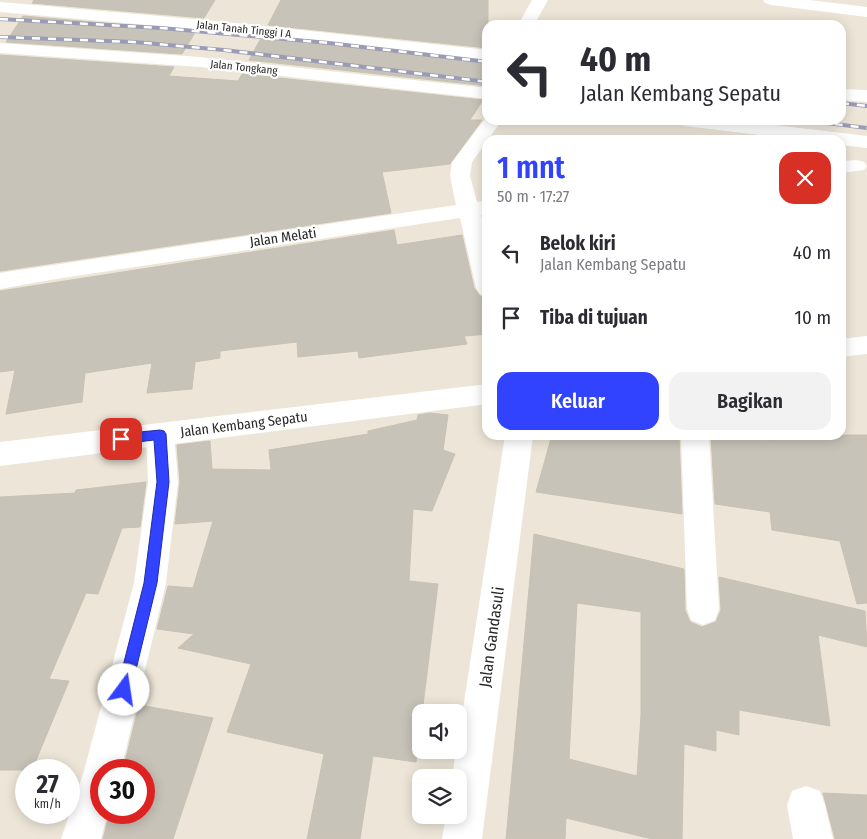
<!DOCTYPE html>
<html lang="id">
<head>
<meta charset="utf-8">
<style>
  body { margin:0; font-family:"Fira Sans Condensed",sans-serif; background:#f2f2f3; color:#2b2b33; height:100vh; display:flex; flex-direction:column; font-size:19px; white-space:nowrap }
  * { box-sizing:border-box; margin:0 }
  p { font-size:16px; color:#7c7c81 }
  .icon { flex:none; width:28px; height:28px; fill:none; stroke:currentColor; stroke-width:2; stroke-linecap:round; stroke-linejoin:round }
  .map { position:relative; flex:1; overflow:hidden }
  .sheet { position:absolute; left:482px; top:135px; width:364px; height:305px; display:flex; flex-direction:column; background:#fff; border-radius:15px; box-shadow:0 2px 12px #0003 }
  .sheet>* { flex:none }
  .banner { position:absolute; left:482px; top:20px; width:364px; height:105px; border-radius:15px; box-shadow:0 2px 12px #0003; background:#fff; color:#2b2b33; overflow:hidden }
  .controls { position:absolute; left:412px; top:704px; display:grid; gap:10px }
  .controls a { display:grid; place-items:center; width:55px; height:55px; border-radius:10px; background:#fff; box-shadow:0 2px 12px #0003; font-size:25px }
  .speed { position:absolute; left:15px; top:759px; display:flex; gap:10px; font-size:25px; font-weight:700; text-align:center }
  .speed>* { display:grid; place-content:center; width:65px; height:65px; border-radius:50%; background:#fff; box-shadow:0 2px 12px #0003; line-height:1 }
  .speed small { font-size:12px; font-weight:400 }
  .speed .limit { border:8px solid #d22; background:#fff; color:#111 }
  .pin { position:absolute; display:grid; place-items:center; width:42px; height:42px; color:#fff; margin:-21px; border-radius:10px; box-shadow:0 2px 8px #0006 }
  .me { position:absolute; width:55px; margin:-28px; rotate:14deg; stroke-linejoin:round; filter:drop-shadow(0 0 4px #0008) }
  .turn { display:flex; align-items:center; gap:18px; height:105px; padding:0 15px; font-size:22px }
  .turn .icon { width:65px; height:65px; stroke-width:2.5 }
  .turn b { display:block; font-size:35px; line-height:42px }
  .round { display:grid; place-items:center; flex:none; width:52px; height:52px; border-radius:15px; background:#f2f2f3 }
  .headline { display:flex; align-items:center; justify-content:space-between; height:85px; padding:0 15px }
  h1 { font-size:30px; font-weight:600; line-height:38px; color:#3243ff }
  .action { display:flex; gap:10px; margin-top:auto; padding:10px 15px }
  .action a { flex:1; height:58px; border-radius:15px; background:#3243ff; color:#fff; font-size:20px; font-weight:600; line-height:58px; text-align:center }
  .action a+a { background:#f2f2f3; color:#2b2b33 }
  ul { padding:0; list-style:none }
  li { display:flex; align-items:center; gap:15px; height:65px; padding:0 15px }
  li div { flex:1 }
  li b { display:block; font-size:19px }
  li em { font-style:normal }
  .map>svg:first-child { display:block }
  .building { fill:#c7c3b8; stroke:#c8c2b2; fill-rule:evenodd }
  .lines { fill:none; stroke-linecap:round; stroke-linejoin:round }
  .street { fill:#fff; fill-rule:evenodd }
  .secondary { fill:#fff; fill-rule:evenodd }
  .rail-casing { stroke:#9a9bb5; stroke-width:4 }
  .rail { stroke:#fff; stroke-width:2.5; stroke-dasharray:8; stroke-linecap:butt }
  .route { fill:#3243ff; stroke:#202ca6 }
  .labels { text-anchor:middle; stroke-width:4.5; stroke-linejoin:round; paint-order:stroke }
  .far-street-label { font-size:11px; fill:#282828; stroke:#fff }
  .street-label { font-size:14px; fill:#282828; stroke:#fff }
  .near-street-label { font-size:16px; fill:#282828; stroke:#fff }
</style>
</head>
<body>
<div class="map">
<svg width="867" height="839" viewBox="0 0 867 839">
  <rect width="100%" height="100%" fill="#ede6d8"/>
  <g class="building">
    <polygon points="34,0 215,0 204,18 32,3"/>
    <polygon points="281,0 488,0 488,48 268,25"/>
    <polygon points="23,16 196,31 182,54 6,42"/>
    <polygon points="261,38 488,62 488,86 249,60"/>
    <polygon points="0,55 174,67 169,76 238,81 242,74 483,100 470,120 482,120 450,164 382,172 391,213 0,271"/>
    <polygon points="394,230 397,245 462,235 474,288 480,296 488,298 488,334 464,336 467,344 359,358 358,351 298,357 297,342 220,351 220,358 195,362 192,389 147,393 152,363 85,373 82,402 6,414 15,370 0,372 0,291"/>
    <polygon points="430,413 448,415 443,450 455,454 432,511 413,509 409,581 438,584 416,762 373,756 360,839 307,839 324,754 227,732 251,664 178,648 194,634 157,629 168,586 193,588 213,521 175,524 180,482 177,445 210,441 212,469 271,470 269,450 368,434 368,431 417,420 418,415"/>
    <polygon points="552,435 679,435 682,514 536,492"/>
    <polygon points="711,435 728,435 768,441 768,435 867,435 867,603 857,604 840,541 772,530 770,512 715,504"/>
    <polygon points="146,482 140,527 122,528 98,594 86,593 49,679 69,681 32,770 0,770 0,497 75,493 76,490"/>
    <path d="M534 534 684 569 685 610 690 622 702 627 716 622 721 610 719 577 865 611 867 647 818 635 830 726 739 710V735L716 730V751L684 744 682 839H652L566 818 565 839H506ZM577 603 641 612V715L637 776 569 759Z"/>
    <polygon points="139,705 213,718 173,839 103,839 110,812 144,812 144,770 123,770"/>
    <polygon points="823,793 867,795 867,839 835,839"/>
  </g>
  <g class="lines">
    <g class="street">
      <polygon points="532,0 548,0 534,25 518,25"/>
      <polygon points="0,2 226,22 488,50 488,60 226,32 0,12"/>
      <polygon points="0,43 199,57 488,88 488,99 199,67 0,53"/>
      <polygon points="841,89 867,90 867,102 841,100"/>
      <polygon points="488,115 488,120 502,120 472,162 470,176 477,202 488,200 488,214 481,215 488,241 488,296 480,294 476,288 460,218 56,279 0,289 0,273 456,205 450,176 452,162"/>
      <polygon points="675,120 733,120 867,136 867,148 841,145 841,140 802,140 685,126 678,124"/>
      <polygon points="857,160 864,162 867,166 864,170 841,173 841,161"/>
      <polygon points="160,423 170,426 174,434 178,482 166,583 121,770 101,770 101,812 108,812 101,839 61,839 84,771 134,583 148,482 146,434 150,426"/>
      <polygon points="505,435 533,435 482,839 442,839 446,815 459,815 459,778 452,778 456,750 459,750 459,735"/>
      <polygon points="681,435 709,435 719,609 715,620 703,625 691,620 687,609"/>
      <polygon points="806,786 820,791 825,805 833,839 793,839 787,805 792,791"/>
    </g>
    <g class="secondary">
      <polygon points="763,0 809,0 867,7 867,17 771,5 765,3"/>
      <polygon points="867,336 867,354 841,357 841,339"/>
      <polygon points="488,384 488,404 0,466 0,442"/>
    </g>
    <defs>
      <g id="rail">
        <polyline points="0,19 161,28 329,43 488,62"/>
        <polyline points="0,37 134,42 224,50 488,82"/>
        <polyline points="841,103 867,106"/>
        <polyline points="803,120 867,128"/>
      </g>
    </defs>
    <use href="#rail" class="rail-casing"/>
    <use href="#rail" class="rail"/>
  </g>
  <polygon class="route" points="160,430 164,431 166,434 169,482 157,583 131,690 129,695 124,697 119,695 117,690 144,583 157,482 154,440 121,444 117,442 115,439 117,436 121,434"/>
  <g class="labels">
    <g class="far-street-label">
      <text transform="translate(244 29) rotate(6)" y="4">Jalan Tanah Tinggi I A</text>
      <text transform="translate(244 67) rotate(6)" y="4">Jalan Tongkang</text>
    </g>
    <g class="street-label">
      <text transform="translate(283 237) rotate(-8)" y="5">Jalan Melati</text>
      <text transform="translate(244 424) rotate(-7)" y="5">Jalan Kembang Sepatu</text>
    </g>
    <g class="near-street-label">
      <text transform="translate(491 637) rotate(-82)" y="6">Jalan Gandasuli</text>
    </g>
  </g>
</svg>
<div class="controls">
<a><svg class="icon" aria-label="sound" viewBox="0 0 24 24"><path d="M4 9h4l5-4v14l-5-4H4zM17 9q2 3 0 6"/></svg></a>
<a><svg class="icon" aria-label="layers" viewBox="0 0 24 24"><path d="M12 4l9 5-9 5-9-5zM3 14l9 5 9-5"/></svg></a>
</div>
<div class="speed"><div>27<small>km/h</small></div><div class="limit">30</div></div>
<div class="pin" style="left:121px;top:439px;background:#d93025"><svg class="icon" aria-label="arrive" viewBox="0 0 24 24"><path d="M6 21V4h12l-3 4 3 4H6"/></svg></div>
<svg class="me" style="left:124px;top:690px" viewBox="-20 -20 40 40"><circle r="19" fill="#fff"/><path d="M0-13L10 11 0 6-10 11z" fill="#3243ff"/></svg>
<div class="banner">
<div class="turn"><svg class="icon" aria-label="left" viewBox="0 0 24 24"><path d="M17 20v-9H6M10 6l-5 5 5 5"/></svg><div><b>40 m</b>Jalan Kembang Sepatu</div></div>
</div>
<section class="sheet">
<div class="headline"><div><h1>1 mnt</h1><p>50 m · 17:27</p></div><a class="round" style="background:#d93025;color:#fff"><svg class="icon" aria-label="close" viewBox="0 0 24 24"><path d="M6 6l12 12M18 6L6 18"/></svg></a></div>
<ul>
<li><svg class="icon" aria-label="left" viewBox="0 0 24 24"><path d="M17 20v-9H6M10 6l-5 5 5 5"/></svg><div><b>Belok kiri</b><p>Jalan Kembang Sepatu</p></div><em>40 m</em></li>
<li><svg class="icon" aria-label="arrive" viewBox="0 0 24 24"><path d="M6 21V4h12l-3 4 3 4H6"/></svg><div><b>Tiba di tujuan</b></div><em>10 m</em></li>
</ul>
<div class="action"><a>Keluar</a><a>Bagikan</a></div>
</section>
</div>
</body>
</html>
